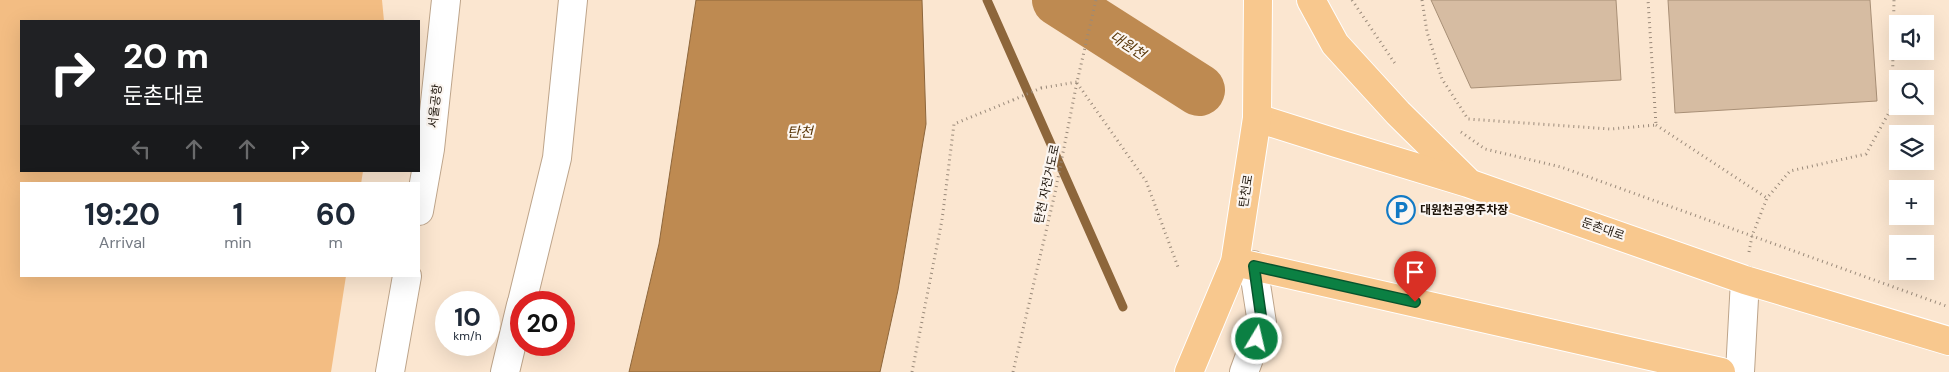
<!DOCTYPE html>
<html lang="en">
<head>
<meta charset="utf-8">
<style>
  body { margin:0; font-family:"DM Sans","Noto Sans KR",sans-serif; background:#f2f2f3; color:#1f2937; height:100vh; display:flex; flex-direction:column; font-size:19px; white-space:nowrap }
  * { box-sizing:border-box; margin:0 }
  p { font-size:16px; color:#747a83 }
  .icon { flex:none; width:28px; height:28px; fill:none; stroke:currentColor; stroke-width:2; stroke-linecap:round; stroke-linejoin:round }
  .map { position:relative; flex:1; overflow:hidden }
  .drawer { position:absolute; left:20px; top:182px; width:400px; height:95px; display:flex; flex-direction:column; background:#fff; border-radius:0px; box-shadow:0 5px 20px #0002 }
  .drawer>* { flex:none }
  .guide { position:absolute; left:20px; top:20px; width:400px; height:152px; border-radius:0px; box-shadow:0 5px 20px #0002; background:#202124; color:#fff; overflow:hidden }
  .fabs { position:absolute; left:1889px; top:15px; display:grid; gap:10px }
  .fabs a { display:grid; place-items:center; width:45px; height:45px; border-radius:0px; background:#fff; box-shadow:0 5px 20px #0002; font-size:25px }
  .speed { position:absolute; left:435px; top:291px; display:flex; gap:10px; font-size:25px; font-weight:700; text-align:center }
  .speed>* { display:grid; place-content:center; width:65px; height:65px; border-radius:50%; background:#fff; box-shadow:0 5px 20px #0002; line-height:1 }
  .speed small { font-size:12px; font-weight:400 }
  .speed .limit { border:8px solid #d22; background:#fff; color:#111 }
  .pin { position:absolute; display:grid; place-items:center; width:42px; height:42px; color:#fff; margin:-51px -21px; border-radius:50% 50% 50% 0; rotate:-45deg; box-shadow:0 0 5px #0007 }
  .pin .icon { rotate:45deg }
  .me { position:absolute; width:55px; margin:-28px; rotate:9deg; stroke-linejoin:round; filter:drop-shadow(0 0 4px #0008) }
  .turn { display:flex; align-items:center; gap:18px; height:105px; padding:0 20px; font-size:22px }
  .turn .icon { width:65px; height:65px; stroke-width:2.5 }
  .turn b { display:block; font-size:35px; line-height:42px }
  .lanes { display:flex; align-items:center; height:48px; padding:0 20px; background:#0003; justify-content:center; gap:25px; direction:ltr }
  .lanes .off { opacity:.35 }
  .eta { display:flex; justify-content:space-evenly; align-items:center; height:85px; text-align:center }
  .eta b { font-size:30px; font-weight:700; line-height:35px }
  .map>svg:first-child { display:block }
  .green { fill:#f3bd83 }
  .water { fill:#be8a51; stroke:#8d663b }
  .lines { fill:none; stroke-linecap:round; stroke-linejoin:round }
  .stream { stroke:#8d663b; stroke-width:9 }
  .river { stroke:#be8a51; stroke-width:52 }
  .building { fill:#d6bca2; stroke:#a88f76 }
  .minor-casing { stroke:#bda48a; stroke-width:30 }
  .major-casing { stroke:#fff; stroke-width:30 }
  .path { stroke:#9a8a7a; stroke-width:3; stroke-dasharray:1 4; stroke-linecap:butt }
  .minor { stroke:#fff; stroke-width:28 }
  .major { stroke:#f8c88e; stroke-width:28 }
  .path-bridge { stroke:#9a8a7a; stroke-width:3; stroke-dasharray:1 4; stroke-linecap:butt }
  .route-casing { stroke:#07532c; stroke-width:12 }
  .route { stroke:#0b8043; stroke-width:9 }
  .labels { text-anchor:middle; stroke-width:4.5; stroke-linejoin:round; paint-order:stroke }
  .street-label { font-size:12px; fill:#1c1309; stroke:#fcf6f1 }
  .poi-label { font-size:12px; font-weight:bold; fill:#1c1309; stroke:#fcf6f1; text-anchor:start }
  .water-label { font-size:14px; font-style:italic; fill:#583506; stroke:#fcf6f1 }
</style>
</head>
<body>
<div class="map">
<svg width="1949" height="372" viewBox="0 0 1949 372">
  <rect width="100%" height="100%" fill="#fbe6d0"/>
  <polygon class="green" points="0,0 382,0 384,21 21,21 21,171 363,171 361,184 21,184 21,276 346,276 331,372 0,372"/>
  <polygon class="water" points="696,0 922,0 926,124 898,290 880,372 629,372 659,244"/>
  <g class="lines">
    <polyline class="stream" points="987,0 1123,307"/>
    <polyline class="river" points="1058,0 1199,90"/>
  </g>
  <g class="building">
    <polygon points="1431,0 1616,0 1621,80 1471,88"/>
    <polygon points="1668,0 1870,0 1877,101 1675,113"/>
  </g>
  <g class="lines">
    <defs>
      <g id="minor">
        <polyline points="419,211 430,149 446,0"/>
        <polyline points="522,302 557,158 573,0"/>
        <polyline points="390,372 407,276"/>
        <polyline points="505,372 521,305"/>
        <polyline points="1244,372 1262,323 1253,265"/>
        <polyline points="1740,372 1745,280"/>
      </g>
      <g id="major">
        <polyline points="1311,0 1335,44 1398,113 1466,180"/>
        <polyline points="1257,118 1336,143 1468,183 1745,280 1949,341"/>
        <polyline points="1235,262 1721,372"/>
        <polyline points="1189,372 1235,262 1257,118 1258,0"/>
      </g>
    </defs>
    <use href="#minor" class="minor-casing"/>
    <use href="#major" class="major-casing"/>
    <g class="path">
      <polyline points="1352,0 1396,65"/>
      <polyline points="1422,0 1427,32 1442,79 1468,119 1610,129 1656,125 1648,0"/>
      <polyline points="1077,83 1146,181 1178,267"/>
      <polyline points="1041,88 1077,82"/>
      <polyline points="1656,125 1767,198"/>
      <polyline points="1461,132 1485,149 1561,167 1949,307"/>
      <polyline points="1749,252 1752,236 1767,198 1790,171 1866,154 1892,107 1894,0"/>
      <polyline points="912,372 942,220 954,124 1013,100"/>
      <polyline points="1013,372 1055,193 1077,82 1096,0"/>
    </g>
    <use href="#minor" class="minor"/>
    <use href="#major" class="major"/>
    <polyline class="path-bridge" points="1013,100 1041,88"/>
  </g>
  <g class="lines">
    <defs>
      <polyline id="route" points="1257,339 1262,323 1254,266 1415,302"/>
    </defs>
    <use href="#route" class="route-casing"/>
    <use href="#route" class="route"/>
  </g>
  <defs>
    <symbol id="parking-ring" viewBox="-11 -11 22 22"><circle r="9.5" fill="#fcf6f1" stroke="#127ac5" stroke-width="1.5"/><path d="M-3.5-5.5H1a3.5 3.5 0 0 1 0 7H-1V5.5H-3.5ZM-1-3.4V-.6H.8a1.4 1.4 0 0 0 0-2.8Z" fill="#127ac5"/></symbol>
  </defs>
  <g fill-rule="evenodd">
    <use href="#parking-ring" x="1385" y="194" width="32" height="32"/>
  </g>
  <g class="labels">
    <g class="street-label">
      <text transform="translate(435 106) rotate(-84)" y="4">서울공항</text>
      <text transform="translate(1047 184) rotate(-78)" y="4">탄천 자전거도로</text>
      <text transform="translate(1246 191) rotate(-81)" y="4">탄천로</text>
      <text transform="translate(1603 229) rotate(19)" y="4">둔촌대로</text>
    </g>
    <g class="poi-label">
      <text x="1420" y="214">대원천공영주차장</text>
    </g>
    <g class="water-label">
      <text transform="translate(1128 45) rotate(33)" y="5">대원천</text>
      <text x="800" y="137">탄천</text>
    </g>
  </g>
</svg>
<div class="fabs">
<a><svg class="icon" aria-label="sound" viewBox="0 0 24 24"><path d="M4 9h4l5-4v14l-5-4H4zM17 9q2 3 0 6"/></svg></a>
<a><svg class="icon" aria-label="search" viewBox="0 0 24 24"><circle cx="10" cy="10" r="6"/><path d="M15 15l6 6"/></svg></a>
<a><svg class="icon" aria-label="layers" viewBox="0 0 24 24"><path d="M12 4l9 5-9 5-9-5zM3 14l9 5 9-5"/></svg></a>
<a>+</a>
<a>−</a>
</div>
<div class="speed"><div>10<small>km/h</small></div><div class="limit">20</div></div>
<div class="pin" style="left:1415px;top:302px;background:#d93025"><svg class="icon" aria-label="arrive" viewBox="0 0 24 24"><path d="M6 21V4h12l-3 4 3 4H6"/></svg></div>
<svg class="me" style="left:1257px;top:339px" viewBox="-20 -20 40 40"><circle r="17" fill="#0b8043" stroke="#fff" stroke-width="3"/><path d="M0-11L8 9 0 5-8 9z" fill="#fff"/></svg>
<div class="guide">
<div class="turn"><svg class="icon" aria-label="right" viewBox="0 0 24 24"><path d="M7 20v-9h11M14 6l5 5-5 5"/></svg><div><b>20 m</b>둔촌대로</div></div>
<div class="lanes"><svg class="icon off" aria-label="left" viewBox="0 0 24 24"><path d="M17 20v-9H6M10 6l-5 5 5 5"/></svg><svg class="icon off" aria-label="ahead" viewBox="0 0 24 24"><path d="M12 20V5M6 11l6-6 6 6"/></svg><svg class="icon off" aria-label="ahead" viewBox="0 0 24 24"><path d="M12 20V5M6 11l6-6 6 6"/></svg><svg class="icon" aria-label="right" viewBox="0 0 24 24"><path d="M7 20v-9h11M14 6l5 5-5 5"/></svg></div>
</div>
<section class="drawer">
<div class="eta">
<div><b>19:20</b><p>Arrival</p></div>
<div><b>1</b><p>min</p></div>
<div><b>60</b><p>m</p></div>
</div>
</section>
</div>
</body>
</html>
